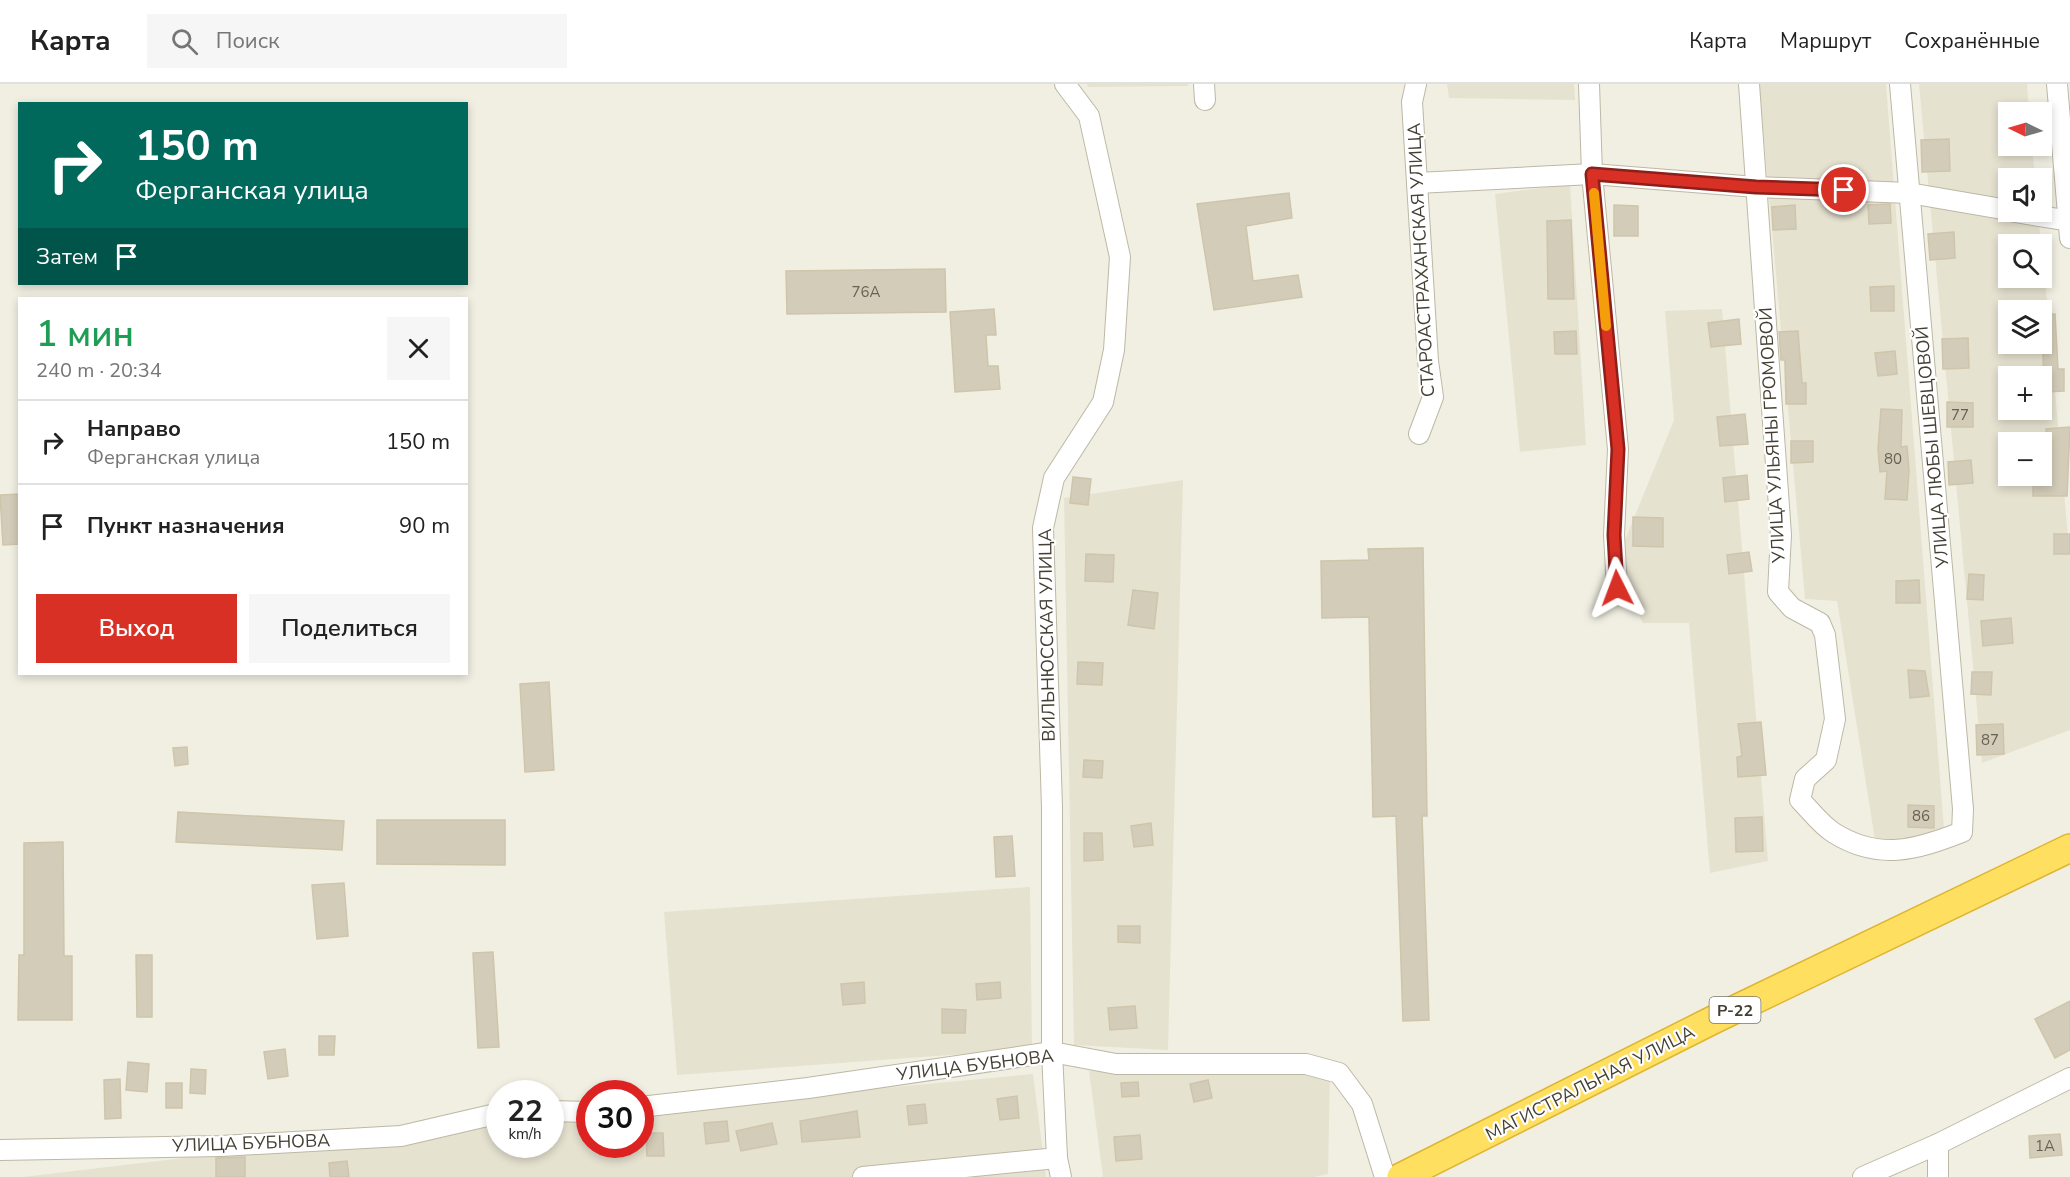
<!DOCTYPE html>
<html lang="ru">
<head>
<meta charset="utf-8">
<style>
  body { margin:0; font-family:"Nunito Sans",sans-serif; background:#f6f6f6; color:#222; height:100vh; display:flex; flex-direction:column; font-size:22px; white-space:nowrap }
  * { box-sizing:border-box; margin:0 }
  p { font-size:20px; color:#767676 }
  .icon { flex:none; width:33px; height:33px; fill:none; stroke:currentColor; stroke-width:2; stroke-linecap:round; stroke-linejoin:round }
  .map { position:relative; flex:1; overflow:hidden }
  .panel { position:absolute; left:18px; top:213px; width:450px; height:378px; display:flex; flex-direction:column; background:#fff; border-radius:0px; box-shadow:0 3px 9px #0003 }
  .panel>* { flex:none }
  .banner { position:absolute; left:18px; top:18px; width:450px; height:183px; border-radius:0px; box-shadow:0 3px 9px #0003; background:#00695c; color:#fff; overflow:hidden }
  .needle { width:39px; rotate:275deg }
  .tools { position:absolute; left:1998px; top:18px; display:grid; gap:12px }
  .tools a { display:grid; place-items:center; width:54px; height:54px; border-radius:0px; background:#fff; box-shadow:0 3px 9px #0003; font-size:30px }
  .speed { position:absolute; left:486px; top:996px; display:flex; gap:12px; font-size:30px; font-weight:700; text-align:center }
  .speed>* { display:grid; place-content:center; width:78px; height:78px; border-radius:50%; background:#fff; box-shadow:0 3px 9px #0003; line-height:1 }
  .speed small { font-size:15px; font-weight:400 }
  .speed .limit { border:9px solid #d22; background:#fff; color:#111 }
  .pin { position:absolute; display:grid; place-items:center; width:51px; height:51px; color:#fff; margin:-26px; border:3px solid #fff; border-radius:50%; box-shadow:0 2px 6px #0007 }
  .me { position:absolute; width:66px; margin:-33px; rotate:357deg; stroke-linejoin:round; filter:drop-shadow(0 0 4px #0008) }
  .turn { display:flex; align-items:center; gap:21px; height:126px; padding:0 18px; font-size:27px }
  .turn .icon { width:78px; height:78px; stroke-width:2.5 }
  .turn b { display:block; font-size:42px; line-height:51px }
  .then { display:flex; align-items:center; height:57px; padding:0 18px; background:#0003; gap:12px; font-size:22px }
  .round { display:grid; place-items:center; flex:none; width:63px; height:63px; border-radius:0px; background:#f6f6f6 }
  .head { display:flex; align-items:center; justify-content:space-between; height:102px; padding:0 18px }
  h1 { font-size:36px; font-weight:600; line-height:45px; color:#1e9e55 }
  .primary-button { display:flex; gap:12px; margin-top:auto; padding:12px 18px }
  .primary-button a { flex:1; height:69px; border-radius:0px; background:#d93025; color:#fff; font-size:24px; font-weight:600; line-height:69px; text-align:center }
  .primary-button a+a { background:#f6f6f6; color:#222 }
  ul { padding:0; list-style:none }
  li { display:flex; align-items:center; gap:18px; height:84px; padding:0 18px; border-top:2px solid #e0e0e0 }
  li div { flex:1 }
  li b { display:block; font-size:22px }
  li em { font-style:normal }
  header { display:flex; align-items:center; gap:36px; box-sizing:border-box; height:84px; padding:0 30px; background:#fff; border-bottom:2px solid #e0e0e0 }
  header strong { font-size:28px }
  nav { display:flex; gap:33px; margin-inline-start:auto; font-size:21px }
  .search { width:420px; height:54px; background:#f6f6f6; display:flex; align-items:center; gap:15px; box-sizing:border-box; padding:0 21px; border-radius:0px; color:#767676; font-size:22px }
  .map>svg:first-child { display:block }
  .residential { fill:#e6e2d0; fill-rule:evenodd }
  .building { fill:#d3ccb8; stroke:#cec5ab; stroke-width:1.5 }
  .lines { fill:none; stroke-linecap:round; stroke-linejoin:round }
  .minor-casing { stroke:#bdb8a5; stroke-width:22 }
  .highway-casing { stroke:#deb530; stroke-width:30 }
  .minor { stroke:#fff; stroke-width:20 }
  .highway { stroke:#ffdf60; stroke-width:27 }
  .route-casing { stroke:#8d1f18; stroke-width:15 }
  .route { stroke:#d93025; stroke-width:10 }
  .slow { stroke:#f59e0b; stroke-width:10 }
  .labels { text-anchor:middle; stroke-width:4.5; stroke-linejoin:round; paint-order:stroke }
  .number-label { font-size:15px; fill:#676254 }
  .shield { fill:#fff; stroke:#7b7970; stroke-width:1.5 }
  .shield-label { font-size:16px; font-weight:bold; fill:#433f33 }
  .street-label { font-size:18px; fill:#433f33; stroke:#fff }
</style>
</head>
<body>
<header>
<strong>Карта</strong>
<div class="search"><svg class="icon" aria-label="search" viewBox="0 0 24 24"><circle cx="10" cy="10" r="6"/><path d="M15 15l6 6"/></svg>Поиск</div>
<nav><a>Карта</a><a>Маршрут</a><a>Сохранённые</a></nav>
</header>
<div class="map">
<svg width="2070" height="1093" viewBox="0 0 2070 1093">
  <rect width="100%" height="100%" fill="#f1efe2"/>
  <g class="residential">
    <polygon points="1087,0 1188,0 1188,2 1088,3"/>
    <polygon points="1447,0 1574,0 1575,16 1449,14"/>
    <polygon points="1759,0 1886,0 1945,758 1875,756 1837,517 1805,515"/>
    <path d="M1919 0H2027L2029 28H2008V62H2032L2035 94H2008V128H2038L2041 160H2008V194H2042V162L2070 475V646L1982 679ZM2008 226H2042V260H2008ZM2008 292H2042V326H2008ZM2008 358H2042V392H2008Z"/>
    <polygon points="1570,100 1586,361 1520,368 1495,110"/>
    <polygon points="1722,225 1768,777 1710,789 1689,539 1643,539 1614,483 1674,336 1665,227"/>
    <polygon points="1183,396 1168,966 1074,961 1064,414"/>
    <polygon points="1030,803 1032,965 677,991 664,828"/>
    <polygon points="1089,987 1330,990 1328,1090 1315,1093 1103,1093"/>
    <polygon points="1033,990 1046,1093 23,1093 371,1052 499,1040 500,1060 550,1060 551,1035 589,1032 590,1060 640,1060 641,1027"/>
  </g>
  <g class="building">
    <polygon points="1949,55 1950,87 1922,88 1921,56"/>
    <polygon points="1289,109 1292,134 1246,142 1253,197 1298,191 1302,213 1214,226 1197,120"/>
    <polygon points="1890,120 1891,139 1869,140 1868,121"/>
    <polygon points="1614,121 1638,122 1638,152 1614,152"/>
    <polygon points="1795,121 1796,145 1773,146 1772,123"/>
    <polygon points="1571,136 1574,215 1548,215 1547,137"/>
    <polygon points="1954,148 1955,174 1930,176 1928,150"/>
    <polygon points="945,185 946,228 787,230 786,187"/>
    <polygon points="1894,202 1894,227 1871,227 1870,203"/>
    <polygon points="994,225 996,251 986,251 988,282 998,282 1000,305 955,308 950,228"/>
    <polygon points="2055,230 2058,285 2064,285 2064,307 2044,308 2042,231"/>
    <polygon points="1739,235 1741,260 1711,263 1708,239"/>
    <polygon points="1576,247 1577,270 1555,270 1554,248"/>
    <polygon points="1798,247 1802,299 1806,299 1806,320 1786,320 1785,276 1781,276 1779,248"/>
    <polygon points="1968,254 1969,284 1943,285 1942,255"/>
    <polygon points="1895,267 1897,290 1878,292 1875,269"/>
    <polygon points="1947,318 1973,319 1973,343 1947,343"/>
    <polygon points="1881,325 1902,326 1901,363 1907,362 1909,386 1907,416 1885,415 1887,387 1880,388 1878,365"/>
    <polygon points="1745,330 1748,360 1720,362 1717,333"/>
    <polygon points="2070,343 2067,412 2033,412 2033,392 2042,392 2042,386 2049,386 2046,345"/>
    <polygon points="1791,357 1813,357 1813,378 1791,379"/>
    <polygon points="1971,376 1973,399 1949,401 1948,378"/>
    <polygon points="1747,391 1749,415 1725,418 1723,394"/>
    <polygon points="1073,393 1091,395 1088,421 1070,419"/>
    <polygon points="20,410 20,460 3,461 0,411"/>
    <polygon points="1633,433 1663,434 1663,463 1633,462"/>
    <rect x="2054" y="450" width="16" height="20"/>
    <polygon points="1423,464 1427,732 1422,732 1429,936 1403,937 1396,732 1373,733 1369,533 1322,534 1321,477 1369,476 1368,465"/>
    <polygon points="1749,468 1752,487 1729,490 1727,471"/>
    <polygon points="1086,470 1114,471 1113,498 1085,497"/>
    <polygon points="1969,490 1984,491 1983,516 1967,515"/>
    <polygon points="1919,496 1920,519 1896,519 1896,497"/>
    <polygon points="1133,506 1158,509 1154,545 1128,541"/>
    <polygon points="2011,534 2013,559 1983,562 1981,537"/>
    <polygon points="1078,578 1103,579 1102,601 1077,600"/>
    <polygon points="1908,586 1925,587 1929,612 1910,614"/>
    <polygon points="1972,588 1992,588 1991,611 1971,610"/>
    <polygon points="549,598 554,686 525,688 520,600"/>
    <polygon points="1761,638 1766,691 1738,693 1737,673 1742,672 1738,640"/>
    <polygon points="2003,640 2004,670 1977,671 1976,641"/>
    <polygon points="187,663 188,680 175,682 173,664"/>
    <polygon points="1084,676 1103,677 1102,694 1083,693"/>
    <polygon points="1908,721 1934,722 1934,744 1908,743"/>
    <polygon points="178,728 344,737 342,766 176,758"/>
    <polygon points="1762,733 1763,767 1736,768 1735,734"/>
    <polygon points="377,736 505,736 505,781 377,780"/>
    <polygon points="1151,739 1153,761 1134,763 1131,742"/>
    <polygon points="1084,749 1102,749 1103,776 1084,777"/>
    <polygon points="1012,752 1015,792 996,793 994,753"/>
    <polygon points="63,758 64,872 72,872 72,936 18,936 19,871 24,871 24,759"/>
    <polygon points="344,799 348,852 317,855 312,801"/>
    <polygon points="1118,842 1140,842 1140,859 1118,858"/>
    <polygon points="493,868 499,963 478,964 473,869"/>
    <polygon points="136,871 152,871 152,933 137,933"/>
    <polygon points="864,898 865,919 843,921 841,900"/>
    <polygon points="1000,898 1001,914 977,916 976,900"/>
    <polygon points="2070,917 2070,966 2055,974 2035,935"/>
    <polygon points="1135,922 1137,944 1110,946 1108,924"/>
    <polygon points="942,925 966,926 965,949 942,949"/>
    <polygon points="319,952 335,952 334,971 319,971"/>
    <polygon points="285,965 288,992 268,995 264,968"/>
    <polygon points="128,978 149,980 147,1008 126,1006"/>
    <polygon points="191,985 206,986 205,1010 190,1009"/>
    <polygon points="120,995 121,1034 105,1035 104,996"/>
    <polygon points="1208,996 1212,1014 1194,1018 1190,1000"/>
    <polygon points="1138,998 1139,1012 1122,1013 1121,999"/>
    <rect x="166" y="999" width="16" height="25"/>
    <polygon points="1017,1012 1019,1034 1000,1036 997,1015"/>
    <polygon points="925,1020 927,1039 909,1041 907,1022"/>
    <polygon points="857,1027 860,1053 802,1058 800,1037"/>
    <polygon points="727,1037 729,1057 706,1060 704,1039"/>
    <polygon points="772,1039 777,1060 741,1067 736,1047"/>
    <polygon points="646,1049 663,1049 664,1072 647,1072"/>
    <polygon points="2060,1050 2062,1071 2030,1074 2029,1052"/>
    <polygon points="1140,1051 1142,1075 1116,1077 1114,1053"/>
    <polygon points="245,1073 245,1093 216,1093 216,1074"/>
    <polygon points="347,1077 349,1093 330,1093 329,1079"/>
  </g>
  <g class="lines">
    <defs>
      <g id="minor">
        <polyline points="1204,0 1205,16"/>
        <polyline points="1416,0 1412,18 1428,277 1433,313 1419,350"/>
        <polyline points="1589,0 1592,90 1618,365 1614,451 1617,504"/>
        <path d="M1749 0 1781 451 1778 508 1792 524 1820 539 1825 551 1835 635 1826 676 1805 695 1800 716C1811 727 1821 741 1834 749 1879 777 1916 766 1962 748L1963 725 1900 0"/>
        <polyline points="2057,0 2070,154"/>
        <polyline points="1417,99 1592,90 1756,103 1909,109 2008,126"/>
        <polyline points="2015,128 2070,137"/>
        <polyline points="640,1023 808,1004 1052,968 1116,980 1306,980 1339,989 1362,1020 1385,1093"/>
        <polyline points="550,1027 590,1028"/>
        <polyline points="0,1066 221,1062 401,1052 500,1029"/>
        <polyline points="863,1093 1057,1074"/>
        <polyline points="1061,1093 1057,1074 1052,968 1052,723 1043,444 1054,394 1103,318 1114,266 1120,173 1089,32 1065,0"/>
        <polyline points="1863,1093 1938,1060 2070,994"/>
        <polyline points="1938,1093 1938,1060"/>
      </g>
      <polyline id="highway" points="1401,1093 1713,936 2070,764"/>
    </defs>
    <use href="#minor" class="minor-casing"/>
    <use href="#highway" class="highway-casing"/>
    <use href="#minor" class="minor"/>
    <use href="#highway" class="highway"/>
  </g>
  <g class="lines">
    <defs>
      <polyline id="route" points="1617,504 1614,451 1618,365 1592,90 1756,103 1844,106"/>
    </defs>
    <use href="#route" class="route-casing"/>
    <use href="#route" class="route"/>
    <polyline class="slow" points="1594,109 1606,242"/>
  </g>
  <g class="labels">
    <g class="number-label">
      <text x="866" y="213">76А</text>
      <text x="1960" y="336">77</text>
      <text x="1893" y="380">80</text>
      <text x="1990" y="661">87</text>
      <text x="1921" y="737">86</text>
      <text x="2045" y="1067">1А</text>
    </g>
    <rect class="shield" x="1709.5" y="913" width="51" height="26" rx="4.5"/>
    <g class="shield-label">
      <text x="1735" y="932">Р-22</text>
    </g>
    <g class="street-label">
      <text transform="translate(1421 176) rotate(-93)" y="6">СТАРОАСТРАХАНСКАЯ УЛИЦА</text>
      <text transform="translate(1772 351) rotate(-93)" y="6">УЛИЦА УЛЬЯНЫ ГРОМОВОЙ</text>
      <text transform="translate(1932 363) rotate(-95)" y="6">УЛИЦА ЛЮБЫ ШЕВЦОВОЙ</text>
      <text transform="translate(1047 551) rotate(-91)" y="6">ВИЛЬНЮССКАЯ УЛИЦА</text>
      <text transform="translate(975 981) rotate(-7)" y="6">УЛИЦА БУБНОВА</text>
      <text transform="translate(1590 999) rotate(-27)" y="6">МАГИСТРАЛЬНАЯ УЛИЦА</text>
      <text transform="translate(251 1059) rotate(-2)" y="6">УЛИЦА БУБНОВА</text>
    </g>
  </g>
</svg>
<div class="tools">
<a><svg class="needle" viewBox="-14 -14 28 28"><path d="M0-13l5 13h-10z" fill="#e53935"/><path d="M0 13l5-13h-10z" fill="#767676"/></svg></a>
<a><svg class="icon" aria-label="sound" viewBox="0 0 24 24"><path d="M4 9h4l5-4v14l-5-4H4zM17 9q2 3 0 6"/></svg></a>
<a><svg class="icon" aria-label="search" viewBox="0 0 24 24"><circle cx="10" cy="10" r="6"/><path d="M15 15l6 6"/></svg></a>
<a><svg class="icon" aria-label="layers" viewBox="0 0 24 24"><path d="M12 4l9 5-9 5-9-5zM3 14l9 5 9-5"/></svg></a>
<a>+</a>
<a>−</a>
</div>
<div class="speed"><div>22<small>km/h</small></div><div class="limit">30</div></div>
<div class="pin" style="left:1844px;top:106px;background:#d93025"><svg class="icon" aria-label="arrive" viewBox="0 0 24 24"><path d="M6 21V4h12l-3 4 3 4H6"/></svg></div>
<svg class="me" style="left:1617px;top:504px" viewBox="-20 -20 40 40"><path d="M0-17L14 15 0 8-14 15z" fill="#d93025" stroke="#fff" stroke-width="4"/></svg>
<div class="banner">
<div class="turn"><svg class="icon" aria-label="right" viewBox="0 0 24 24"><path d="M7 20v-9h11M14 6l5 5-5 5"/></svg><div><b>150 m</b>Ферганская улица</div></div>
<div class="then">Затем<svg class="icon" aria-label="arrive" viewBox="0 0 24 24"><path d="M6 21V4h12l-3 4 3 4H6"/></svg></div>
</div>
<section class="panel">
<div class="head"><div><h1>1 мин</h1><p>240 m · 20:34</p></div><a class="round"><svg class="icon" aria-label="close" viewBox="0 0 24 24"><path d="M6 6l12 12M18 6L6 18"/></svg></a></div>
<ul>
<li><svg class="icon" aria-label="right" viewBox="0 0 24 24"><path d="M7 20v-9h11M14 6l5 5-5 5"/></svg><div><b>Направо</b><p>Ферганская улица</p></div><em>150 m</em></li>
<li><svg class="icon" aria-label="arrive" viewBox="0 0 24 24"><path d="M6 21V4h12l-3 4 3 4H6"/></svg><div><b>Пункт назначения</b></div><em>90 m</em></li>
</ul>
<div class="primary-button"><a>Выход</a><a>Поделиться</a></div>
</section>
</div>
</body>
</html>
